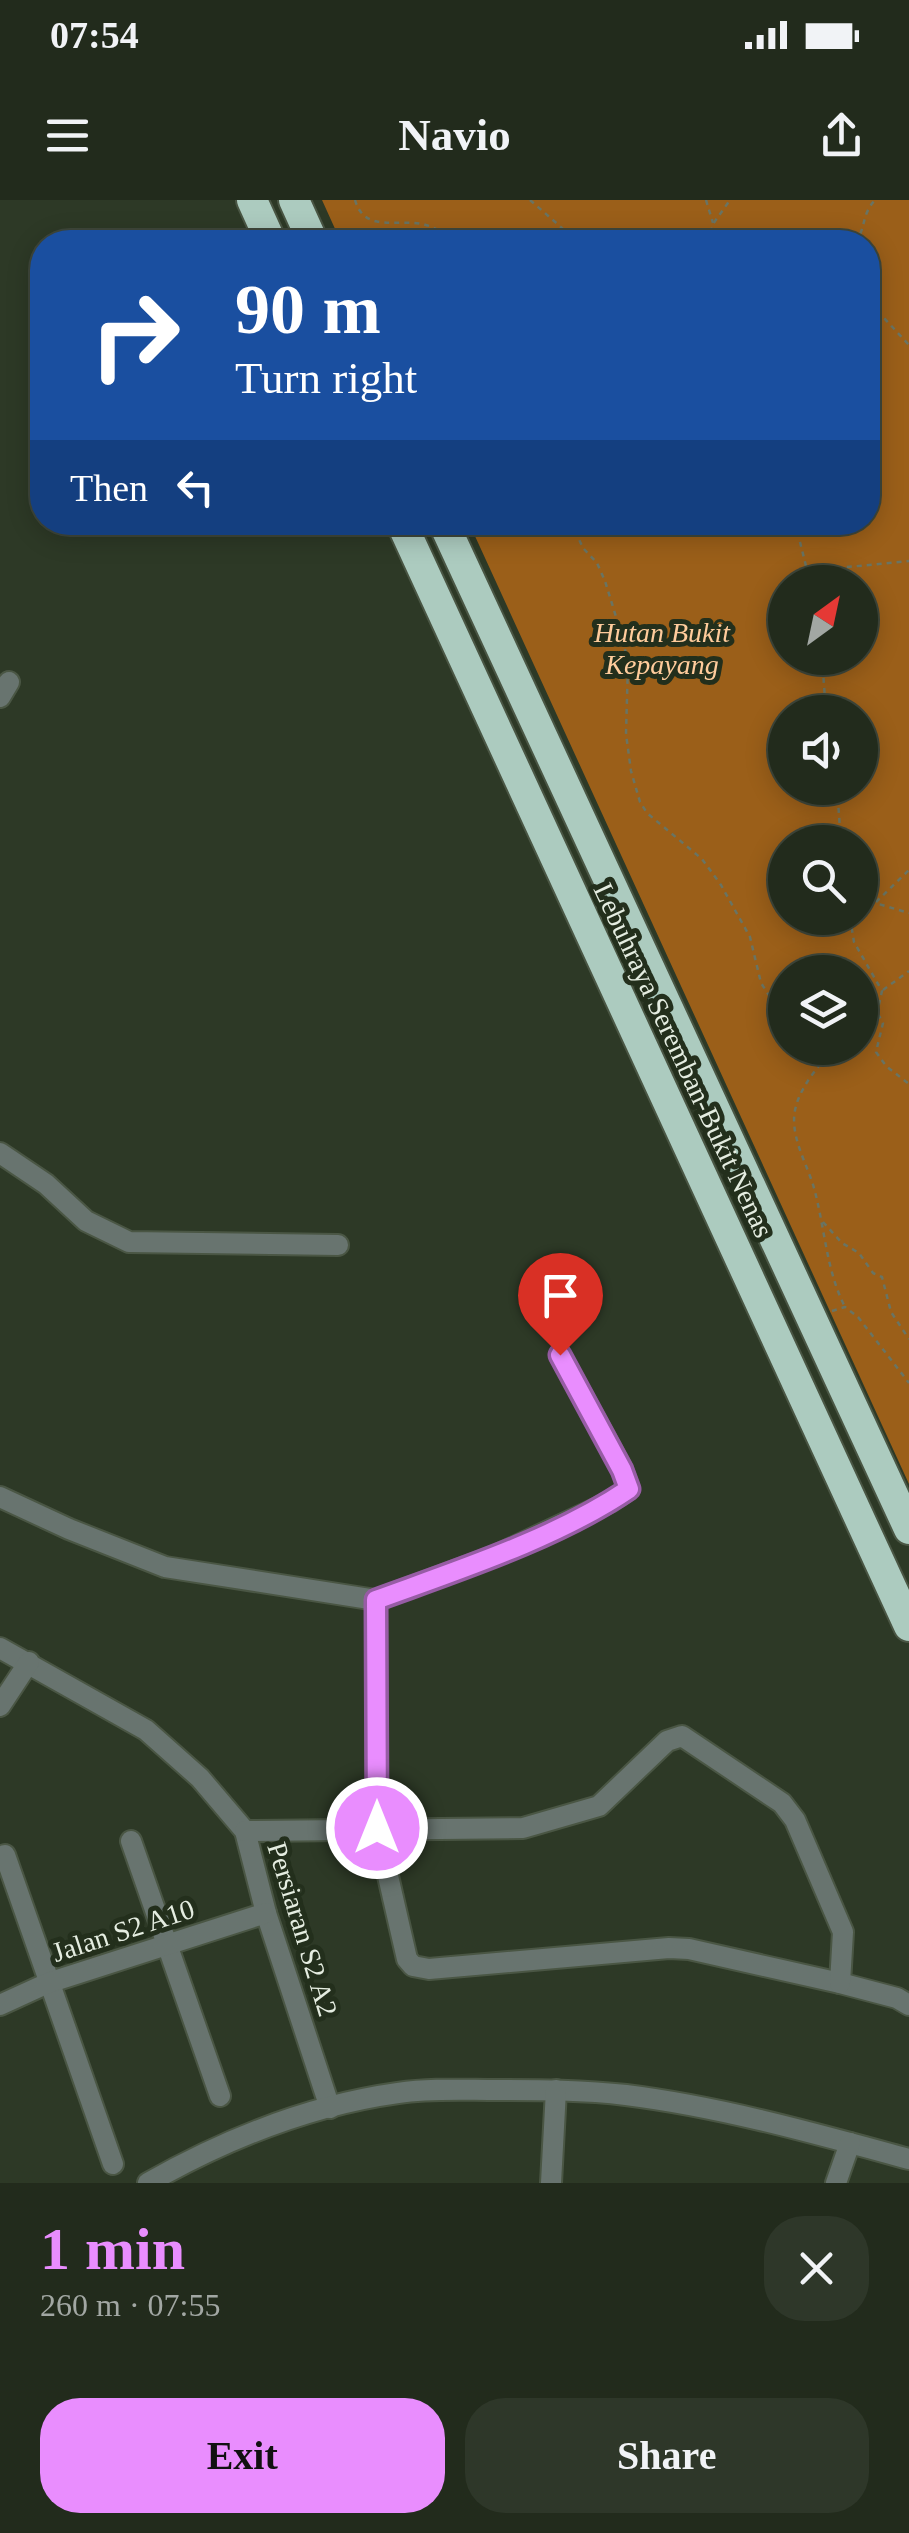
<!DOCTYPE html>
<html lang="en">
<head>
<meta charset="utf-8">
<style>
  body { margin:0; font-family:"Times New Roman",serif; background:#2e3729; color:#f1f3f6; height:100vh; display:flex; flex-direction:column; font-size:38px; white-space:nowrap }
  * { box-sizing:border-box; margin:0 }
  p { font-size:32px; color:#a2a7a3 }
  .icon { flex:none; width:55px; height:55px; fill:none; stroke:currentColor; stroke-width:2; stroke-linecap:round; stroke-linejoin:round }
  .map { position:relative; height:1983px; overflow:hidden }
  .sheet { display:flex; flex-direction:column; background:#222b1c; flex:1 }
  .sheet>* { flex:none }
  .hud { position:absolute; left:30px; top:30px; width:850px; height:305px; border-radius:40px; box-shadow:0 5px 25px #0003,0 0 0 2px #3f473b; background:#1a4fa0; color:#fff; overflow:hidden }
  .needle { width:65px; rotate:33deg }
  .controls { position:absolute; left:768px; top:365px; display:grid; gap:20px }
  .controls a { display:grid; place-items:center; width:110px; height:110px; border-radius:50%; background:#222b1c; box-shadow:0 5px 25px #0003,0 0 0 2px #3f473b; font-size:50px }
  .pin { position:absolute; display:grid; place-items:center; width:85px; height:85px; color:#fff; margin:-102px -42px; border-radius:50% 50% 50% 0; rotate:-45deg; box-shadow:0 0 10px #0007 }
  .pin .icon { rotate:45deg }
  .me { position:absolute; width:110px; margin:-55px; rotate:0deg; stroke-linejoin:round; filter:drop-shadow(0 0 8px #0008) }
  .turn { display:flex; align-items:center; gap:35px; height:210px; padding:0 40px; font-size:45px }
  .turn .icon { width:130px; height:130px; stroke-width:2.5 }
  .turn b { display:block; font-size:70px; line-height:85px }
  .then { display:flex; align-items:center; height:95px; padding:0 40px; background:#0003; gap:20px; font-size:38px }
  .round { display:grid; place-items:center; flex:none; width:105px; height:105px; border-radius:40px; background:#2e3729 }
  .headline { display:flex; align-items:center; justify-content:space-between; height:170px; padding:0 40px }
  h1 { font-size:60px; font-weight:800; line-height:75px; color:#e98dfe }
  .cta { display:flex; gap:20px; margin-top:auto; padding:20px 40px }
  .cta a { flex:1; height:115px; border-radius:40px; background:#e98dfe; color:#111; font-size:40px; font-weight:800; line-height:115px; text-align:center }
  .cta a+a { background:#2e3729; color:#f1f3f6 }
  .status { display:flex; justify-content:space-between; align-items:center; height:70px; padding:0 50px; background:#222b1c; direction:ltr }
  .status svg { height:28px; fill:currentColor }
  header { display:flex; justify-content:space-between; align-items:center; height:130px; padding:0 40px; background:#222b1c; font-size:45px; font-weight:800 }
  .map>svg:first-child { display:block }
  .forest { fill:#9b5f19; fill-rule:evenodd }
  .lines { fill:none; stroke-linecap:round; stroke-linejoin:round }
  .minor-casing { stroke:#4a5644; stroke-width:24 }
  .highway-casing { stroke:#4a5644; stroke-width:34 }
  .path { stroke:#697463; stroke-width:2.5; stroke-dasharray:5 5; stroke-linecap:butt }
  .minor { stroke:#68746f; stroke-width:20 }
  .highway { stroke:#accbbf; stroke-width:30 }
  .route-casing { stroke:#975ca5; stroke-width:25 }
  .route { stroke:#e98dfe; stroke-width:18 }
  .labels { text-anchor:middle; stroke-width:10; stroke-linejoin:round; paint-order:stroke }
  .park-label { font-size:28px; font-style:italic; fill:#ffcc9c; stroke:#232f1c }
  .street-label { font-size:28px; fill:#e5ede1; stroke:#232f1c }
</style>
</head>
<body>
<div class="status"><b>07:54</b><svg viewBox="0 0 49 12"><path d="M0 12V9h3v3zM5 12V6h3v6zM10 12V3h3v9zM15 12V0h3v12zM26 1h20v11H26zM47 4h2v5h-2z"/></svg></div>
<header><svg class="icon" aria-label="menu" viewBox="0 0 24 24"><path d="M4 6h16M4 12h16M4 18h16"/></svg>Navio<svg class="icon" aria-label="share" viewBox="0 0 24 24"><path d="M12 15V3M7 8l5-5 5 5M5 13v7h14v-7"/></svg></header>
<div class="map">
<svg width="909" height="1983" viewBox="0 0 909 1983">
  <rect width="100%" height="100%" fill="#2d3926"/>
  <path class="forest" d="M322 0H909V1284L469 323 868 322V42H341ZM785 382H860V458H785ZM785 512H860V588H785ZM785 642H860V718H785ZM785 772H860V848H785Z"/>
  <g class="lines">
    <defs>
      <g id="minor">
        <polyline points="0,497 9,482"/>
        <polyline points="0,953 46,984 86,1021 129,1042 338,1045"/>
        <polyline points="0,1297 69,1329 165,1367 376,1400 495,1356 610,1302 629,1289 622,1269 560,1155"/>
        <polyline points="376,1400 377,1628 407,1759 413,1766 429,1769 669,1748 689,1749 840,1783 897,1798 909,1805"/>
        <polyline points="0,1448 146,1530 200,1578 245,1631 266,1713 330,1908"/>
        <polyline points="0,1506 29,1462"/>
        <polyline points="245,1631 523,1628 599,1606 667,1541 682,1536 782,1603 795,1620 843,1732 840,1783"/>
        <polyline points="131,1641 220,1896"/>
        <polyline points="5,1655 113,1964"/>
        <polyline points="0,1805 48,1783 266,1713"/>
        <path d="M148 1983C224 1940 311 1905 398 1893 431 1888 464 1890 497 1890 540 1890 584 1890 626 1895 722 1907 817 1934 909 1959"/>
        <polyline points="551,1983 556,1890"/>
        <polyline points="836,1983 850,1943"/>
      </g>
      <g id="highway">
        <polyline points="252,0 271,42"/>
        <polyline points="294,0 313,42"/>
        <polyline points="401,322 909,1426"/>
        <polyline points="443,322 909,1329"/>
      </g>
    </defs>
    <use href="#minor" class="minor-casing"/>
    <use href="#highway" class="highway-casing"/>
    <g class="path">
      <path d="M355 0C365 35 401 17 426 25 437 28 446 35 454 42"/>
      <polyline points="530,0 578,42"/>
      <polyline points="706,0 713,23"/>
      <polyline points="708,42 713,24 730,0"/>
      <path d="M855 42C866 30 861 15 875 0"/>
      <polyline points="868,107 883,117 909,145"/>
      <polyline points="571,322 583,348 597,363 605,381 621,433 628,462 626,534 631,571 640,602 647,613 702,659 721,685 750,737 761,783 785,820"/>
      <polyline points="800,322 799,338 810,382"/>
      <polyline points="807,371 909,361"/>
      <polyline points="822,458 826,512"/>
      <polyline points="837,588 841,642"/>
      <polyline points="860,702 875,703 909,713"/>
      <polyline points="876,702 909,670"/>
      <polyline points="850,718 854,742 882,791 877,813 860,822"/>
      <polyline points="883,790 909,771"/>
      <polyline points="878,814 883,823 876,852 886,866 909,884"/>
      <polyline points="811,848 825,858"/>
      <path d="M833 848C820 865 802 884 796 906 788 934 807 963 814 988 825 1028 826 1070 845 1107"/>
      <polyline points="823,1022 842,1043 859,1053 873,1073 882,1077 891,1112 909,1139"/>
      <polyline points="832,1111 845,1107 858,1117 909,1183"/>
    </g>
    <use href="#minor" class="minor"/>
    <use href="#highway" class="highway"/>
  </g>
  <g class="lines">
    <defs>
      <path id="route" d="M377 1628 376 1400C458 1370 557 1338 629 1289L622 1270 560 1155"/>
    </defs>
    <use href="#route" class="route-casing"/>
    <use href="#route" class="route"/>
  </g>
  <g class="labels">
    <g class="park-label">
      <text x="662" y="442">Hutan Bukit<tspan x="662" dy="32">Kepayang</tspan></text>
    </g>
    <g class="street-label">
      <text transform="translate(684 860) rotate(65)" y="10">Lebuhraya Seremban-Bukit Nenas</text>
      <text transform="translate(303 1729) rotate(73)" y="10">Persiaran S2 A2</text>
      <text transform="translate(123 1730) rotate(-18)" y="10">Jalan S2 A10</text>
    </g>
  </g>
</svg>
<div class="controls">
<a><svg class="needle" viewBox="-14 -14 28 28"><path d="M0-13l5 13h-10z" fill="#e53935"/><path d="M0 13l5-13h-10z" fill="#a2a7a3"/></svg></a>
<a><svg class="icon" aria-label="sound" viewBox="0 0 24 24"><path d="M4 9h4l5-4v14l-5-4H4zM17 9q2 3 0 6"/></svg></a>
<a><svg class="icon" aria-label="search" viewBox="0 0 24 24"><circle cx="10" cy="10" r="6"/><path d="M15 15l6 6"/></svg></a>
<a><svg class="icon" aria-label="layers" viewBox="0 0 24 24"><path d="M12 4l9 5-9 5-9-5zM3 14l9 5 9-5"/></svg></a>
</div>
<div class="pin" style="left:560px;top:1155px;background:#d93025"><svg class="icon" aria-label="arrive" viewBox="0 0 24 24"><path d="M6 21V4h12l-3 4 3 4H6"/></svg></div>
<svg class="me" style="left:377px;top:1628px" viewBox="-20 -20 40 40"><circle r="17" fill="#e98dfe" stroke="#fff" stroke-width="3"/><path d="M0-11L8 9 0 5-8 9z" fill="#fff"/></svg>
<div class="hud">
<div class="turn"><svg class="icon" aria-label="right" viewBox="0 0 24 24"><path d="M7 20v-9h11M14 6l5 5-5 5"/></svg><div><b>90 m</b>Turn right</div></div>
<div class="then">Then<svg class="icon" aria-label="left" viewBox="0 0 24 24"><path d="M17 20v-9H6M10 6l-5 5 5 5"/></svg></div>
</div>
</div>
<section class="sheet">
<div class="headline"><div><h1>1 min</h1><p>260 m · 07:55</p></div><a class="round"><svg class="icon" aria-label="close" viewBox="0 0 24 24"><path d="M6 6l12 12M18 6L6 18"/></svg></a></div>
<div class="cta"><a>Exit</a><a>Share</a></div>
</section>
</body>
</html>
